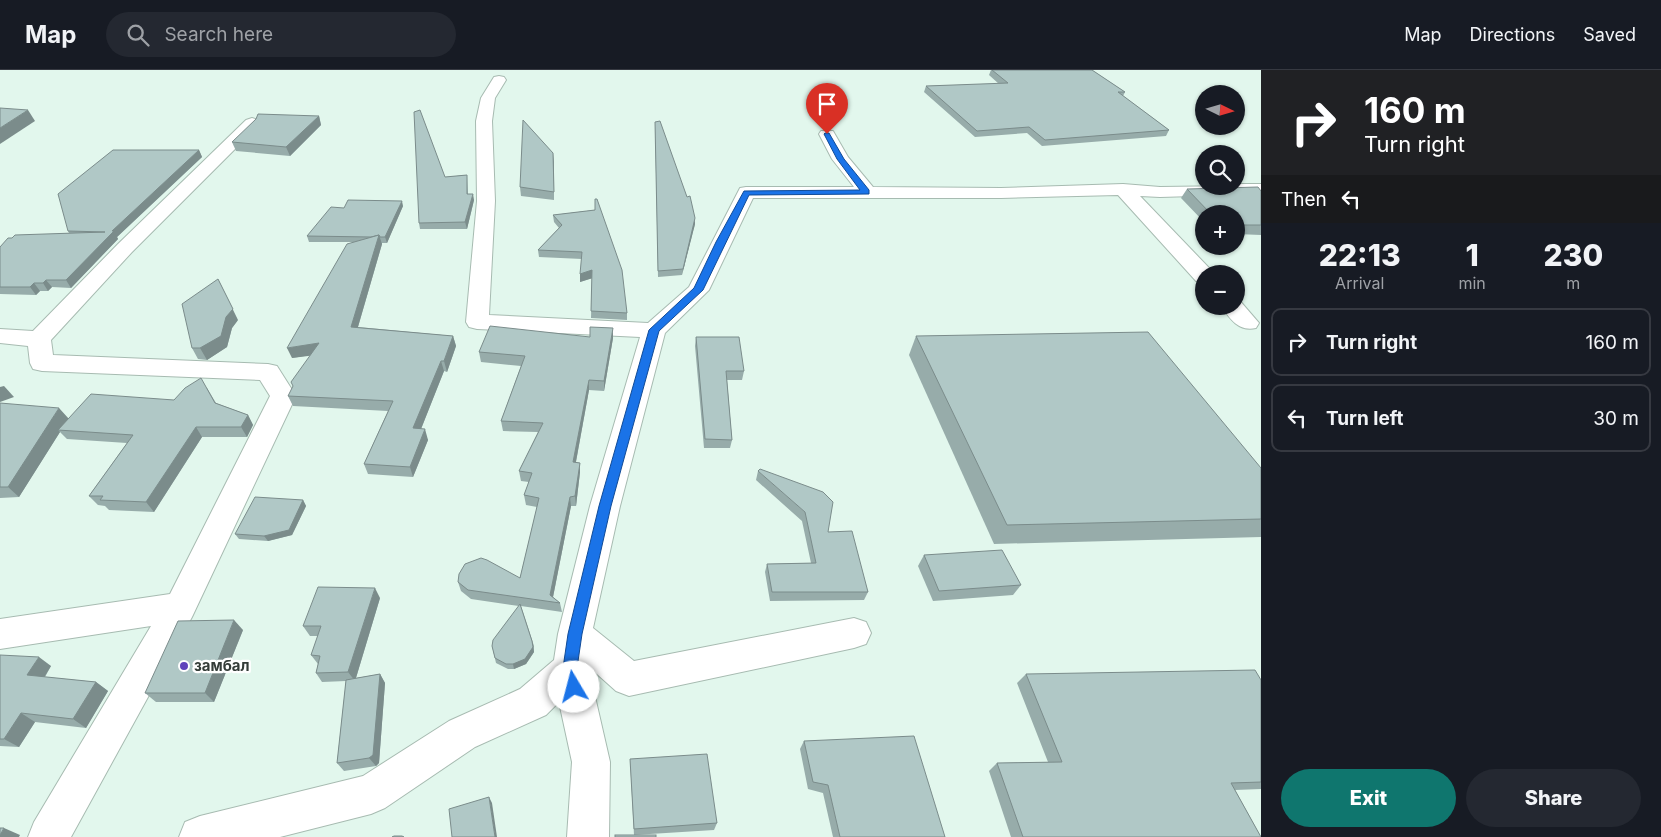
<!DOCTYPE html>
<html lang="en">
<head>
<meta charset="utf-8">
<style>
  body { margin:0; font-family:Inter,sans-serif; background:#242831; color:#f1f3f6; height:100vh; display:flex; flex-direction:column; font-size:19px; white-space:nowrap }
  * { box-sizing:border-box; margin:0 }
  p { font-size:16px; color:#9ea1a6 }
  .icon { flex:none; width:28px; height:28px; fill:none; stroke:currentColor; stroke-width:2; stroke-linecap:round; stroke-linejoin:round }
  .map { position:relative; flex:1; overflow:hidden }
  .details { display:flex; flex-direction:column; background:#171b24; width:400px }
  .details>* { flex:none }
  .banner { background:#202124; color:#fff; overflow:hidden }
  .needle { width:32px; rotate:95deg }
  .controls { position:absolute; left:1195px; top:15px; display:grid; gap:10px }
  .controls a { display:grid; place-items:center; width:50px; height:50px; border-radius:50%; background:#171b24; box-shadow:0 1px 4px #0004; font-size:25px }
  .pin { position:absolute; display:grid; place-items:center; width:42px; height:42px; color:#fff; margin:-51px -21px; border-radius:50% 50% 50% 0; rotate:-45deg; box-shadow:0 0 5px #0007 }
  .pin .icon { rotate:45deg }
  .me { position:absolute; width:55px; margin:-28px; rotate:352deg; stroke-linejoin:round; filter:drop-shadow(0 0 4px #0008) }
  .turn { display:flex; align-items:center; gap:18px; height:105px; padding:0 20px; font-size:22px }
  .turn .icon { width:65px; height:65px; stroke-width:2.5 }
  .turn b { display:block; font-size:35px; line-height:42px }
  .then { display:flex; align-items:center; height:48px; padding:0 20px; background:#0003; gap:10px; font-size:19px }
  .eta { display:flex; justify-content:space-evenly; align-items:center; height:85px; text-align:center }
  .eta b { font-size:30px; font-weight:800; line-height:35px }
  .button { display:flex; gap:10px; margin-top:auto; padding:10px 20px }
  .button a { flex:1; height:58px; border-radius:30px; background:#0f766e; color:#fff; font-size:20px; font-weight:800; line-height:58px; text-align:center }
  .button a+a { background:#242831; color:#f1f3f6 }
  ul { padding:0; list-style:none }
  li { display:flex; align-items:center; gap:15px; height:68px; margin:0 10px 8px; padding:0 10px; border:2px solid #363941; border-radius:10px }
  li div { flex:1 }
  li b { display:block; font-size:19px }
  li em { font-style:normal }
  header { display:flex; align-items:center; gap:30px; box-sizing:border-box; height:70px; padding:0 25px; background:#171b24; border-bottom:1px solid #363941 }
  header strong { font-size:24px }
  nav { display:flex; gap:28px; margin-inline-start:auto; font-size:18px }
  .search { width:350px; height:45px; background:#242831; display:flex; align-items:center; gap:12px; box-sizing:border-box; padding:0 18px; border-radius:28px; color:#9ea1a6; font-size:19px }
  main { display:flex; flex:1; min-height:0 }
  .map>svg:first-child { display:block }
  .lines { fill:none; stroke-linecap:round; stroke-linejoin:round }
  .minor-casing { stroke:#a7bbb1; stroke-width:2 }
  .minor { fill:#fff; fill-rule:evenodd }
  .wall { fill:#97acaa }
  .shaded-wall { fill:#7b8c8b }
  .building { fill:#b0c8c6; stroke:#7b8c8b }
  .route { fill:#1a73e8; stroke:#114b97 }
  .poi-dot { fill:#5f43bb; stroke:#fff; stroke-width:2 }
  .labels { text-anchor:middle; stroke-width:4.5; stroke-linejoin:round; paint-order:stroke }
  .near-poi-label { font-size:15px; font-weight:bold; fill:#343c38; stroke:#fff; text-anchor:start }
</style>
</head>
<body>
<header>
<strong>Map</strong>
<div class="search"><svg class="icon" aria-label="search" viewBox="0 0 24 24"><circle cx="10" cy="10" r="6"/><path d="M15 15l6 6"/></svg>Search here</div>
<nav><a>Map</a><a>Directions</a><a>Saved</a></nav>
</header>
<main>
<div class="map">
<svg width="1261" height="767" viewBox="0 0 1261 767">
  <rect width="100%" height="100%" fill="#e2f7ed"/>
  <g class="lines">
    <defs>
      <g id="minor">
        <polygon points="499,6 504,7 506,10 495,28 492,51 495,131 489,245 648,253 689,217 740,118 746,117 854,117 832,89 819,64 821,61 833,61 848,87 873,117 1001,118 1123,114 1160,117 1236,116 1236,114 1261,114 1261,124 1160,127 1140,126 1212,201 1213,204 1204,204 1204,212 1196,211 1118,125 1001,128 753,128 709,220 665,263 620,436 593,558 634,591 854,548 866,552 871,563 866,574 854,578 629,626 616,621 588,596 610,692 609,767 567,767 572,692 559,632 546,645 475,677 385,738 371,744 280,767 179,767 185,752 200,746 363,706 449,651 520,619 554,590 558,564 590,436 640,267 477,259 469,257 466,252 477,131 476,51 481,28 494,7"/>
        <polygon points="252,48 258,50 260,53 258,56 132,182 51,270 53,285 268,294 277,296 296,326 192,547 71,767 28,767 34,752 151,556 0,579 0,549 170,524 270,326 260,310 42,301 33,299 30,293 28,276 0,273 0,259 33,261 118,174 246,50"/>
        <path d="M1236 230 1240 231 1259 253 1256 258C1239 262 1230 249 1221 236H1236Z"/>
      </g>
    </defs>
    <use href="#minor" class="minor-casing"/>
    <use href="#minor" class="minor"/>
  </g>
  <g class="wall">
    <polygon points="991,0 1092,0 1125,22 1123,26 1169,60 1166,66 1042,76 1027,63 975,67 924,22 926,16 999,14 989,5"/>
    <polygon points="319,46 321,55 290,86 236,81 232,72"/>
    <polygon points="655,52 695,154 682,205 658,207"/>
    <polygon points="199,80 202,87 117,167 118,169 71,218 52,217 48,221 40,221 36,225 0,224 0,177 12,168 69,163 68,161"/>
    <polygon points="554,91 554,130 521,126 520,117"/>
    <polygon points="467,105 468,124 474,130 467,159 420,159 419,153 445,107"/>
    <polygon points="1187,119 1261,121 1261,165 1236,164 1236,144 1204,144 1204,152 1181,128"/>
    <polygon points="403,136 387,173 382,173 382,174 358,257 453,266 456,276 447,302 444,301 421,359 428,370 413,407 368,404 364,394 388,341 293,336 288,326 311,285 292,288 353,172 309,172 307,166 344,138"/>
    <polygon points="595,140 627,243 627,250 591,248 592,208 580,212 582,189 539,187 538,180 559,158 554,152 553,145"/>
    <polygon points="238,250 232,258 227,277 207,290 198,289 192,278"/>
    <polygon points="916,266 1261,398 1261,467 994,474 909,285"/>
    <polygon points="590,267 613,268 604,321 589,320 576,392 580,393 580,402 576,436 571,436 553,527 560,533 562,542 521,536 534,576 534,582 526,594 514,599 508,599 496,593 492,576 519,536 471,529 461,521 458,512 520,508 537,437 526,435 524,425 529,412 521,411 519,401 538,362 503,361 501,351 521,296 481,292 479,282"/>
    <polygon points="696,267 744,301 742,310 727,310 732,370 730,378 704,378 695,276"/>
    <polygon points="207,318 216,333 248,345 253,355 247,367 202,367 154,442 109,440 105,436 98,435 89,426 127,373 67,369 60,362 19,427 0,428 0,333 68,349 174,330"/>
    <polygon points="758,401 828,462 868,522 864,530 770,531 765,502 767,494 811,493 802,451 756,410"/>
    <polygon points="303,430 306,436 292,465 268,471 239,469 235,464"/>
    <polygon points="924,485 1021,515 1013,525 933,531 918,496"/>
    <polygon points="380,528 356,608 380,604 385,613 379,693 376,696 344,701 337,693 346,611 322,612 316,603 318,594 311,585 318,566 310,566 303,556"/>
    <polygon points="243,560 214,632 156,632 145,623"/>
    <polygon points="0,586 51,596 45,607 96,612 108,621 86,658 35,652 19,677 0,676"/>
    <polygon points="1026,604 1261,610 1261,719 1235,720 1261,767 1011,767 989,701 997,693 1048,692 1017,613"/>
    <polygon points="804,671 945,767 833,767 823,723 808,719 800,679"/>
    <polygon points="630,689 717,753 714,760 634,765"/>
  </g>
  <g class="shaded-wall">
    <polygon points="28,40 35,51 0,74 0,58"/>
    <polygon points="319,46 321,55 290,86 286,77"/>
    <polygon points="199,80 202,87 117,167 118,169 71,218 66,210 112,161"/>
    <polygon points="553,83 554,91 554,130 554,122"/>
    <polygon points="473,124 474,130 467,159 465,152"/>
    <polygon points="402,131 403,136 387,173 385,167"/>
    <polygon points="695,148 695,154 682,205 683,199"/>
    <polygon points="379,165 382,174 355,267 351,257"/>
    <polygon points="592,200 593,208 580,212 580,204"/>
    <polygon points="218,209 238,250 232,258 227,277 207,290 200,278 226,247"/>
    <polygon points="46,210 52,217 48,221 43,213"/>
    <polygon points="34,213 40,221 36,225 30,217"/>
    <polygon points="613,258 613,268 604,321 604,311"/>
    <polygon points="453,266 456,276 447,302 444,291"/>
    <polygon points="319,273 324,284 292,288 287,278"/>
    <polygon points="441,291 444,301 417,369 413,358"/>
    <polygon points="589,310 589,320 574,402 573,392"/>
    <polygon points="4,316 14,327 0,332 0,317"/>
    <polygon points="59,338 69,349 58,360 60,362 19,427 8,417"/>
    <polygon points="248,345 253,355 247,367 241,357"/>
    <polygon points="196,357 202,367 154,442 146,432"/>
    <polygon points="425,359 428,370 413,407 410,397"/>
    <polygon points="580,393 580,402 576,436 575,426"/>
    <polygon points="570,427 571,436 552,532 550,525"/>
    <polygon points="303,430 306,436 292,465 268,471 264,466"/>
    <polygon points="375,518 380,528 355,611 348,602"/>
    <polygon points="234,550 243,560 214,632 205,623"/>
    <polygon points="532,571 534,582 526,594 514,599 513,594"/>
    <polygon points="39,587 51,596 40,614 27,605"/>
    <polygon points="380,604 385,613 379,693 376,696 369,688"/>
    <polygon points="96,612 108,621 86,658 73,649"/>
    <polygon points="21,643 35,652 19,677 4,669"/>
    <polygon points="489,727 492,733 497,767 495,767"/>
    <polygon points="4,758 20,765 19,767 0,767 0,765"/>
  </g>
  <g class="building">
    <polygon points="992,0 1092,0 1125,22 1118,22 1169,60 1045,70 1029,57 977,61 926,16 1008,13"/>
    <polygon points="0,38 28,40 0,58"/>
    <polygon points="420,40 445,107 467,105 467,124 473,124 465,152 419,153 414,42"/>
    <polygon points="258,44 319,46 286,77 232,72 256,49"/>
    <polygon points="523,50 553,83 554,122 520,117"/>
    <polygon points="660,51 687,127 690,126 695,148 683,199 658,201 655,52"/>
    <polygon points="113,80 199,80 112,161 114,161 66,210 46,210 43,213 34,213 30,217 0,217 0,177 8,168 12,168 15,165 105,162 68,161 58,124"/>
    <polygon points="1258,117 1261,121 1261,155 1236,155 1236,144 1211,144 1187,119"/>
    <polygon points="595,129 597,129 622,200 627,243 591,241 592,200 580,204 582,182 538,180 562,155 553,145 595,140"/>
    <polygon points="348,130 402,131 385,167 380,167 379,165 371,167 307,166 331,137 344,138"/>
    <polygon points="379,165 351,257 453,266 444,291 441,291 413,358 425,359 410,397 364,394 393,331 288,326 293,316 291,312 319,273 287,278 347,174"/>
    <polygon points="218,209 233,239 226,247 221,266 200,278 192,278 182,234"/>
    <polygon points="490,256 590,267 590,257 613,258 604,311 589,310 573,392 580,393 575,426 570,427 550,525 560,533 468,520 458,512 459,504 465,494 481,488 487,490 520,508 539,428 524,425 532,403 519,401 543,353 501,351 525,286 479,282"/>
    <polygon points="1148,262 1261,398 1261,449 1007,455 916,266"/>
    <polygon points="696,267 739,267 744,301 726,301 732,370 705,369"/>
    <polygon points="201,308 215,333 248,345 241,357 196,357 146,432 100,430 103,426 89,426 133,365 58,360 91,324 174,330 185,318"/>
    <polygon points="0,333 59,338 8,417 0,417"/>
    <polygon points="760,399 823,422 833,432 828,462 852,461 868,522 772,522 767,494 816,493 805,442 758,401"/>
    <polygon points="255,427 303,430 289,460 264,466 235,464"/>
    <polygon points="1002,480 1021,515 939,521 924,485"/>
    <polygon points="318,517 375,518 348,602 316,603 320,586 311,585 321,556 303,556"/>
    <polygon points="520,534 532,571 533,577 525,589 513,594 506,594 495,588 492,576 493,570"/>
    <polygon points="234,550 205,623 145,623 178,551"/>
    <polygon points="0,585 39,587 27,605 96,612 73,649 21,643 4,669 0,669"/>
    <polygon points="1255,600 1261,610 1261,712 1231,713 1261,767 1023,767 997,693 1062,692 1026,604"/>
    <polygon points="380,604 373,685 369,688 337,693 346,610"/>
    <polygon points="914,666 945,767 840,767 828,715 813,712 804,671"/>
    <polygon points="707,684 717,753 634,759 630,689"/>
    <polygon points="489,727 495,767 452,767 449,739"/>
    <polygon points="0,758 4,758 0,765"/>
    <rect x="615" y="765" width="41" height="2"/>
    <polygon points="394,766 402,766 404,767 392,767"/>
  </g>
  <polygon class="route" points="825,63 829,63 844,89 869,120 869,124 749,125 703,220 659,261 611,436 582,564 577,598 582,617 579,622 574,624 569,622 563,598 568,564 599,436 649,260 694,218 716,172 744,121 860,120 837,89 824,64"/>
  <circle class="poi-dot" cx="184" cy="596" r="5"/>
  <g class="labels">
    <g class="near-poi-label">
      <text x="194" y="601">замбал</text>
    </g>
  </g>
</svg>
<div class="controls">
<a><svg class="needle" viewBox="-14 -14 28 28"><path d="M0-13l5 13h-10z" fill="#e53935"/><path d="M0 13l5-13h-10z" fill="#9ea1a6"/></svg></a>
<a><svg class="icon" aria-label="search" viewBox="0 0 24 24"><circle cx="10" cy="10" r="6"/><path d="M15 15l6 6"/></svg></a>
<a>+</a>
<a>−</a>
</div>
<div class="pin" style="left:827px;top:64px;background:#d93025"><svg class="icon" aria-label="arrive" viewBox="0 0 24 24"><path d="M6 21V4h12l-3 4 3 4H6"/></svg></div>
<svg class="me" style="left:574px;top:617px" viewBox="-20 -20 40 40"><circle r="19" fill="#fff"/><path d="M0-13L10 11 0 6-10 11z" fill="#1a73e8"/></svg>
</div>
<section class="details">
<div class="banner">
<div class="turn"><svg class="icon" aria-label="right" viewBox="0 0 24 24"><path d="M7 20v-9h11M14 6l5 5-5 5"/></svg><div><b>160 m</b>Turn right</div></div>
<div class="then">Then<svg class="icon" aria-label="left" viewBox="0 0 24 24"><path d="M17 20v-9H6M10 6l-5 5 5 5"/></svg></div>
</div>
<div class="eta">
<div><b>22:13</b><p>Arrival</p></div>
<div><b>1</b><p>min</p></div>
<div><b>230</b><p>m</p></div>
</div>
<ul>
<li><svg class="icon" aria-label="right" viewBox="0 0 24 24"><path d="M7 20v-9h11M14 6l5 5-5 5"/></svg><div><b>Turn right</b></div><em>160 m</em></li>
<li><svg class="icon" aria-label="left" viewBox="0 0 24 24"><path d="M17 20v-9H6M10 6l-5 5 5 5"/></svg><div><b>Turn left</b></div><em>30 m</em></li>
</ul>
<div class="button"><a>Exit</a><a>Share</a></div>
</section>
</main>
</body>
</html>
